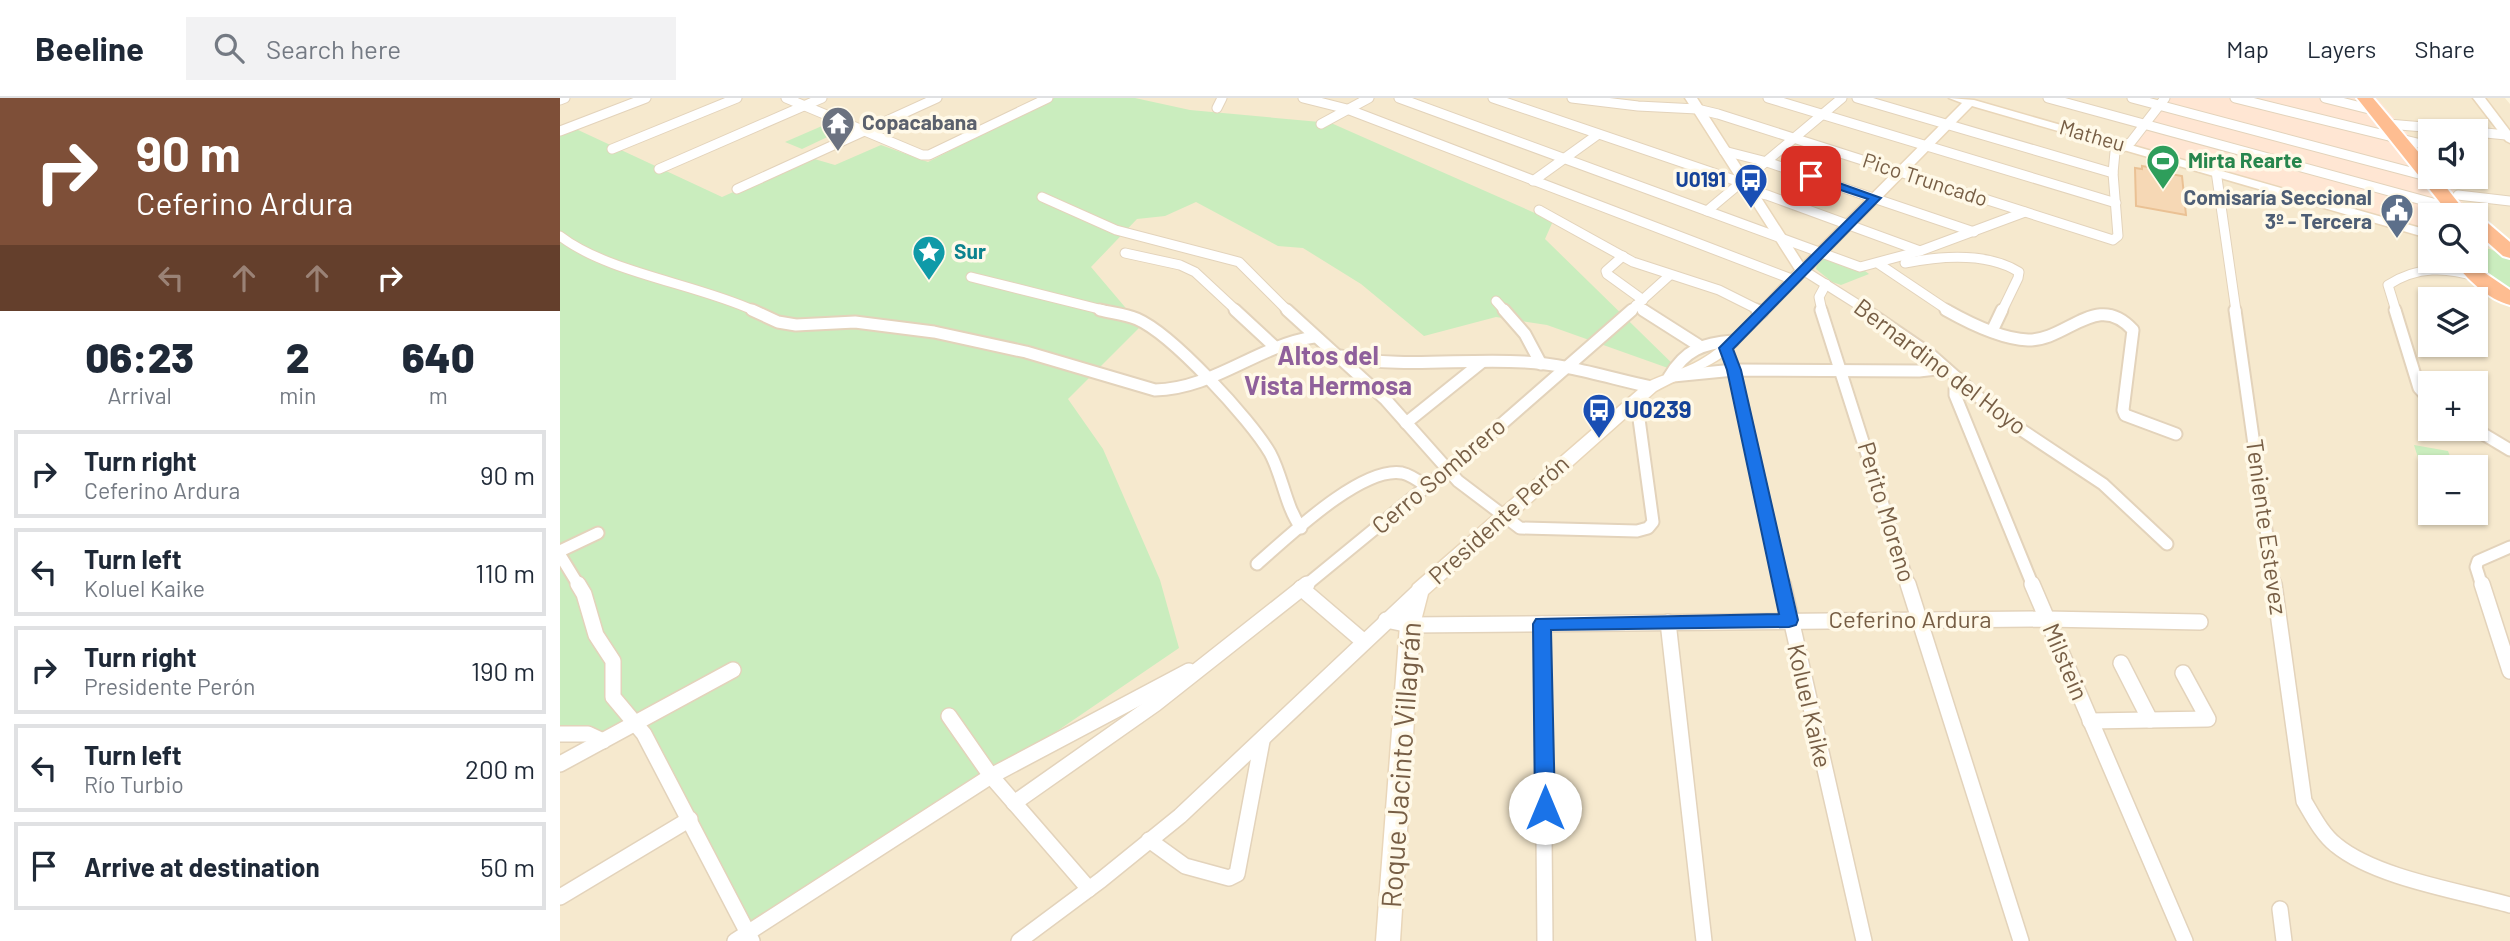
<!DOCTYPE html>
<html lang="en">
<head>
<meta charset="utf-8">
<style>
  body { margin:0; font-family:Barlow,sans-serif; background:#f2f2f3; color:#1f2937; height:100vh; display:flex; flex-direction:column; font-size:26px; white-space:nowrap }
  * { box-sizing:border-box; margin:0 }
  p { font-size:23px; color:#747a83 }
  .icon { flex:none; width:38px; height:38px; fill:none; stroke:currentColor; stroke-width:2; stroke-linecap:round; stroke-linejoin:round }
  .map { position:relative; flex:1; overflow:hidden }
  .panel { display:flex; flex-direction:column; background:#fff; width:560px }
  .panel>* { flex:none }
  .top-card { background:#7e4f38; color:#fff; overflow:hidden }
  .fabs { position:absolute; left:1858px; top:21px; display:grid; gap:14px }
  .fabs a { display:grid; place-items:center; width:70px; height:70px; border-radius:0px; background:#fff; box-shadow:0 2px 5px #0004; font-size:35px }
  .pin { position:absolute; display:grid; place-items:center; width:60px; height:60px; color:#fff; margin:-30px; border-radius:14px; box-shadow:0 4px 10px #0006 }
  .me { position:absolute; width:77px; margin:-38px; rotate:0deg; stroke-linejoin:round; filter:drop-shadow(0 0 5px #0008) }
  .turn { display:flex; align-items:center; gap:24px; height:147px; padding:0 21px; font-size:32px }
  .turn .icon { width:91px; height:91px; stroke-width:2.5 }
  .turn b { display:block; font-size:49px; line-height:60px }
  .lanes { display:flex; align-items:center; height:66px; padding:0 21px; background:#0003; justify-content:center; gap:35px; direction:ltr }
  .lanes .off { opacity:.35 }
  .eta { display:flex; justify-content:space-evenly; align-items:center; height:119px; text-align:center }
  .eta b { font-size:42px; font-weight:800; line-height:49px }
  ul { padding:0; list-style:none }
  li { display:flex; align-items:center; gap:21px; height:88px; margin:0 14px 10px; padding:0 7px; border:4px solid #e0e1e3; border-radius:0px }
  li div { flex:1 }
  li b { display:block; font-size:26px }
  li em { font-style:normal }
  header { display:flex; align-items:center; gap:42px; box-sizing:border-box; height:98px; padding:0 35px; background:#fff; border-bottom:2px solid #e0e1e3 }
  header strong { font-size:33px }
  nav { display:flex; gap:38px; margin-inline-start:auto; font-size:24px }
  .search { width:490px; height:63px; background:#f2f2f3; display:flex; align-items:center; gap:18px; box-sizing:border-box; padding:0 24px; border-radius:0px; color:#747a83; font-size:26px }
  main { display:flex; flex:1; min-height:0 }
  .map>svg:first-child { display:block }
  .residential { fill:#f6e9ce; fill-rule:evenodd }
  .commercial { fill:#ffe6d3 }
  .green { fill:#caedbe }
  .building { fill:#f6d8b5; stroke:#eac194; stroke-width:2 }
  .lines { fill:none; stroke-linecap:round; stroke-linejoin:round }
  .street-far2-casing { stroke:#e3d3bb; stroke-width:11 }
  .street-far1-casing { stroke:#e3d3bb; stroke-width:15 }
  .street-casing { stroke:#e3d3bb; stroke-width:18 }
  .secondary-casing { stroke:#e9d6b9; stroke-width:3 }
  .highway-casing { stroke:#fff; stroke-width:4 }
  .street-far2 { stroke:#fff; stroke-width:9 }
  .street-far1 { stroke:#fff; stroke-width:11 }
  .street { stroke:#fff; stroke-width:15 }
  .secondary { fill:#fff; fill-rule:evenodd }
  .highway { fill:#febd91; fill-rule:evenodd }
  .route { fill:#1a73e8; stroke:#114b97; stroke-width:2 }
  .labels { text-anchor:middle; stroke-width:7; stroke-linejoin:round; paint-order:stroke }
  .far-worship-label { font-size:21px; font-weight:bold; fill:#5b616d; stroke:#fff9e8; text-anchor:start }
  .far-street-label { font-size:21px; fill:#775e45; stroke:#fff9e8 }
  .far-leisure-label { font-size:21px; font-weight:bold; fill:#27864d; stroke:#fff9e8; text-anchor:start }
  .far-transit-label { font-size:21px; font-weight:bold; fill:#164399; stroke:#fff9e8; text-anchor:end }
  .far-service-label { font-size:21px; font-weight:bold; fill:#4e5e75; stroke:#fff9e8; text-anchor:end }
  .far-culture-label { font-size:21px; font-weight:bold; fill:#0d838f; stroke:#fff9e8; text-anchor:start }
  .street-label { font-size:24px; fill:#775e45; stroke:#fff9e8 }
  .transit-label { font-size:24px; font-weight:bold; fill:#164399; stroke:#fff9e8; text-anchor:start }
  .neighbourhood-label { font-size:26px; font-weight:bold; fill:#8f609b; stroke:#fff9e8 }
  .near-street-label { font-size:28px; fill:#775e45; stroke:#fff9e8 }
</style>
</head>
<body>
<header>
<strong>Beeline</strong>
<div class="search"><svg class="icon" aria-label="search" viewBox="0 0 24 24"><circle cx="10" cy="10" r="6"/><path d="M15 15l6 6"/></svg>Search here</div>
<nav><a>Map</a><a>Layers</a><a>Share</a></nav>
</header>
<main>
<section class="panel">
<div class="top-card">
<div class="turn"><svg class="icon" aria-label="right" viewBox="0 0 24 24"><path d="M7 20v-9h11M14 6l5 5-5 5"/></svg><div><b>90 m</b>Ceferino Ardura</div></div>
<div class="lanes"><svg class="icon off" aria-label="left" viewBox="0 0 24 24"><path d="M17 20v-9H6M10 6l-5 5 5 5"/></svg><svg class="icon off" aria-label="ahead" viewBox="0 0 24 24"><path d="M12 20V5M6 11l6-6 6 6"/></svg><svg class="icon off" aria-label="ahead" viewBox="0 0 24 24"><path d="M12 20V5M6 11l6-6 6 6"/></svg><svg class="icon" aria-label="right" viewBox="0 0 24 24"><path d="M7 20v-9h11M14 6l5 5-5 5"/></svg></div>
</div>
<div class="eta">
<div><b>06:23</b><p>Arrival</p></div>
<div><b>2</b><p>min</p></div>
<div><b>640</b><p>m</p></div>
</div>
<ul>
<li><svg class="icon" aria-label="right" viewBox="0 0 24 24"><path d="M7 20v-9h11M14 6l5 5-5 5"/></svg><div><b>Turn right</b><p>Ceferino Ardura</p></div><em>90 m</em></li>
<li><svg class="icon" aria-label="left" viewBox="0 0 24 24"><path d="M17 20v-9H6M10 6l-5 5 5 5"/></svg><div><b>Turn left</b><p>Koluel Kaike</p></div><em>110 m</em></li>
<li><svg class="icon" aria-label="right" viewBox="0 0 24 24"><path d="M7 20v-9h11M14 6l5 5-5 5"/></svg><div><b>Turn right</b><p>Presidente Perón</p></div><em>190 m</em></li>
<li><svg class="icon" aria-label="left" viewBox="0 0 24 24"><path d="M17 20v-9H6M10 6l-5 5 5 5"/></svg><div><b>Turn left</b><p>Río Turbio</p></div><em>200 m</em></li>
<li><svg class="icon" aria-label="arrive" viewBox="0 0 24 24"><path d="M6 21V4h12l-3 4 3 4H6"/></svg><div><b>Arrive at destination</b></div><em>50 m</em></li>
</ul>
</section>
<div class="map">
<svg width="1950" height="843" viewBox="0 0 1950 843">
  <rect width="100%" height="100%" fill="#fef7e0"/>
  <path class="residential" d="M0 0H1945L1950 6V843H0ZM1871 33H1916V79H1871ZM1871 117H1916V163H1871ZM1871 201H1916V247H1871ZM1871 285H1916V331H1871ZM1871 369H1916V415H1871Z"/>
  <polygon class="commercial" points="1605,0 1817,0 1871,62 1871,79 1884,79 1912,117 1871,117 1871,137 1566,48"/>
  <g class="green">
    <polygon points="494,0 575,0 630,12 771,25 993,123 985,141 1122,275 987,227 936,219 864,238 801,186 743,150 718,148 636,104 605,118 577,121 531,169 581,228 508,301 543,351 600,482 619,550 431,678 187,835 84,636 0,636 0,37 16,31 162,99 251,60 275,67 321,47 368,64"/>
    <polygon points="262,28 278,34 242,51 225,44"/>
    <polygon points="1916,150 1930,151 1950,160 1950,195 1914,169 1910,163 1916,163"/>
    <polygon points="1260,154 1301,170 1309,176 1281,187 1272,184 1256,171"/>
    <polygon points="1854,347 1888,353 1894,369 1871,369 1871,386 1866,385"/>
  </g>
  <polygon class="building" points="1582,68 1594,70 1594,73 1622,78 1626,117 1576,108 1575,70 1582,71"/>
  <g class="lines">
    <defs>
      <g id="street-far2">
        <polyline points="226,0 362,57 369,57 488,0"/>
        <polyline points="743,0 787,11 1234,182"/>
        <polyline points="839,0 1300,169 1360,153 1465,114"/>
        <polyline points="933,0 1183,85"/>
        <polyline points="1012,0 1078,8 1137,11 1158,16 1553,142 1558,138 1553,75 1555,54 1571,44 1605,0"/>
        <polyline points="1208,0 1556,105"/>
        <polyline points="1297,0 1553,75"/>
        <polyline points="1488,0 1895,111"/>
        <polyline points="1572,0 1870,79"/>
        <polyline points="1675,0 1857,45"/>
        <polyline points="1765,0 1817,13"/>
        <polyline points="0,2 5,0"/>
        <polyline points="657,10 662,0"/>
        <polyline points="761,26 809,0"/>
        <polyline points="1828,26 1911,33"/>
        <polyline points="0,33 86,0"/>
        <polyline points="1916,34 1946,37"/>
        <polyline points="52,51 177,0"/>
        <polyline points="1164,53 1207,64 1414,134"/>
        <polyline points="99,71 262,0"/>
        <polyline points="1656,73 1676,213"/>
        <polyline points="973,83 1037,37"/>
        <polyline points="177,91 377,0"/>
        <polyline points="1189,93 1207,97 1360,153"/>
        <polyline points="1898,97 1950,103"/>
        <polyline points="482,99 556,132 679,164 728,213"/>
        <polyline points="979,112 1073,164 1159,192 1201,213"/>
        <polyline points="1147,113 1282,0"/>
        <path d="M0 138C48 175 137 186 195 213"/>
        <polyline points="565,155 620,167 635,174 677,213"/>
        <polyline points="1063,158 1046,173 1047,176 1083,202"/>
        <path d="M1345 165C1381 158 1427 154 1459 174L1458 180 1442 213"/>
        <polyline points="1319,166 1389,213"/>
        <polyline points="1243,172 1308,213"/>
        <polyline points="411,179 547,213"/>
        <polyline points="936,203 945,213"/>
        <polyline points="1076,207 1086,213"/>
        <polyline points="1070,213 1110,177"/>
        <polyline points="1262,213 1259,199 1266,186"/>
        <path d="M1836 213 1828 187C1857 168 1886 169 1918 179"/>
      </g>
      <g id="street-far1">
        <path d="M192 212 218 224 236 227 295 224 374 234 466 254 595 292C653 291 697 248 754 239"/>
        <path d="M540 212C552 215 565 216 577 221 612 236 690 321 710 355 723 379 725 407 741 430"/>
        <polyline points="675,212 715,249"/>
        <polyline points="727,212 826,302 898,383 960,430 1077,433 1088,430 1093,424 1079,321 1073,304"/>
        <polyline points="944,212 965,236 981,266"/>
        <polyline points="1083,212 1138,247"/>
        <polyline points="1197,212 1202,214"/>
        <polyline points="1261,212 1349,488"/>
        <polyline points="1305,212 1371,257 1439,317 1543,386 1607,446"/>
        <path d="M1386 212C1409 225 1441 241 1468 242 1507 243 1537 192 1573 232L1563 312 1565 317 1616 336"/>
        <polyline points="1675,212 1714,488"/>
        <polyline points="1835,212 1859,290 1871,303"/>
        <polyline points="1432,233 1442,212"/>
        <polyline points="1166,250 1174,272 1223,488"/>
        <path d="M781 258C842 271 902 260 964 264 1007 266 1049 280 1091 289"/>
        <polyline points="1113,278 1174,272 1359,273 1385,270"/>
        <path d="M1109 279C1125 252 1143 245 1173 243"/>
        <polyline points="1403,286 1395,291 1395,297 1473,488"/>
        <polyline points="846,325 922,264"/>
        <polyline points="1915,331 1950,352"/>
        <polyline points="0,453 38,435"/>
        <polyline points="0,457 19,488"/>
        <path d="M697 466C727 440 801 368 842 375 851 377 859 383 866 388"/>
        <polyline points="745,488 928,338 1072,212"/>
        <polyline points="1922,488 1916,469 1918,463 1950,449"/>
      </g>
      <g id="street">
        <polyline points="18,486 24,496 36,537 53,563 53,599 84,636 192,843"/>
        <polyline points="1223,486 1304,843"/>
        <polyline points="1348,486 1461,843"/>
        <polyline points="1472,486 1625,843"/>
        <path d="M1714 486 1744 703C1753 718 1762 736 1776 747 1816 780 1900 793 1950 807"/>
        <polyline points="1922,486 1950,573"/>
        <polyline points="741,490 803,543"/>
        <polyline points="826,522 850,527 1486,521 1640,524"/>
        <polyline points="1108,524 1144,843"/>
        <polyline points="982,526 985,843"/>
        <polyline points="1561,565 1590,622"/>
        <polyline points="389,618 431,678 529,791"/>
        <polyline points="1530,623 1648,621 1623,575"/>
        <polyline points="0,636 28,636 43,643"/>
        <polyline points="0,666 173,572"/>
        <polyline points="454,705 595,606 747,486"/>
        <polyline points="589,742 625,768 669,780 677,776 702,643"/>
        <polyline points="0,799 130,721"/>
        <polyline points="1720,811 1724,843"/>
        <polyline points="175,843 431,678 629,573"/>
        <polyline points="459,843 541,782 620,718 859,493"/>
      </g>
      <g id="secondary">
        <path d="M1125 0H1137L1243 165 1402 5 1389 0 1414 2 1871 133V141L1412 8 1171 253C1146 272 1123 278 1096 293L868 496 860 527 840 843H816L840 527 853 487 1086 285C1103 276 1123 272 1140 262 1172 244 1208 199 1235 172Z"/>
        <polygon points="1913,0 1925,0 1950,33 1950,45 1946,43"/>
      </g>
      <g id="highway">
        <polygon points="1797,0 1813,0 1871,69 1871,79 1878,79 1908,117 1890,117"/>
        <polygon points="1916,119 1922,120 1950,144 1950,160 1943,158 1916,134"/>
        <path d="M1894 163H1913L1925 175 1950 192V207C1929 202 1905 180 1894 163Z"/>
      </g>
    </defs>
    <use href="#street-far2" class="street-far2-casing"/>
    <use href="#street-far1" class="street-far1-casing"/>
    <use href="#street" class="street-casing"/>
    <use href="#secondary" class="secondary-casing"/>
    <use href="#highway" class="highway-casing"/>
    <use href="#street-far2" class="street-far2"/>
    <use href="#street-far1" class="street-far1"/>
    <use href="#street" class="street"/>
    <use href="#secondary" class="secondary"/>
    <use href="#highway" class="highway"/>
  </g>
  <polygon class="route" points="1247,76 1254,76 1321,100 1173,251 1181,272 1238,522 1236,527 1229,529 991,532 995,710 992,717 985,719 978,717 975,710 973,526 976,521 1219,516 1167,272 1159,250 1308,101 1247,81"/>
  <defs>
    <symbol id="temple-pin" viewBox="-11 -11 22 30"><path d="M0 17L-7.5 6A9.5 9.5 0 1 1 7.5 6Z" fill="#6b7280" stroke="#fff9e8"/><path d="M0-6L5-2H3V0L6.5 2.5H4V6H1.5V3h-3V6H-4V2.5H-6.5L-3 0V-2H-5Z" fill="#fff"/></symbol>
    <symbol id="stadium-pin" viewBox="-11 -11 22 30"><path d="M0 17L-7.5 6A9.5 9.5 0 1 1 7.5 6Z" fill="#2e9e5b" stroke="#fff9e8"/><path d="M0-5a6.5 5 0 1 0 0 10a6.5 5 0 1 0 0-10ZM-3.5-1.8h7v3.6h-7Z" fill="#fff"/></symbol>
    <symbol id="bus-pin" viewBox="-11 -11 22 30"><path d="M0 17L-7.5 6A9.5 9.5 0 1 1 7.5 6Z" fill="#1a4fb4" stroke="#fff9e8"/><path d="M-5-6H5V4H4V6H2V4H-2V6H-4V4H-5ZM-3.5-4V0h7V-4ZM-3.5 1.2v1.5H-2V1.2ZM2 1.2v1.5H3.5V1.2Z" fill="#fff"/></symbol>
    <symbol id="civic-pin" viewBox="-11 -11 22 30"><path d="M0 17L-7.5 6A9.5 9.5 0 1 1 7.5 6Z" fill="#5c6f8a" stroke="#fff9e8"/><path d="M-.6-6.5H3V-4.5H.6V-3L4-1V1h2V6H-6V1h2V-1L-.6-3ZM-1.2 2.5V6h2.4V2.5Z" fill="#fff"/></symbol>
    <symbol id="sight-pin" viewBox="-11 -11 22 30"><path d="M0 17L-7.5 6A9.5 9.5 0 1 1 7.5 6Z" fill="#0f9aa8" stroke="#fff9e8"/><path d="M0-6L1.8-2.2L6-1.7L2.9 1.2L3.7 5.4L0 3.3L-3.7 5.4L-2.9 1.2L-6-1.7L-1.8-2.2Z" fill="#fff"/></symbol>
  </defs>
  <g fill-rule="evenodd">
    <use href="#temple-pin" x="259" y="6" width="38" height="52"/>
    <use href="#stadium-pin" x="1584" y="44" width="38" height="52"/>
    <use href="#bus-pin" x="1172" y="63" width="38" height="52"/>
    <use href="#civic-pin" x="1818" y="93" width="38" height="52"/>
    <use href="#sight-pin" x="350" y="135" width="38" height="52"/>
    <use href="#bus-pin" x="1020" y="293" width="38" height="52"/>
  </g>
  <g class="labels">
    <g class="far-worship-label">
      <text x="302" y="32">Copacabana</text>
    </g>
    <g class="far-street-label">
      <text transform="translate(1532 38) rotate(16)" y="7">Matheu</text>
      <text transform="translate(1365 82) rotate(18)" y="7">Pico Truncado</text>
    </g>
    <g class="far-leisure-label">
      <text x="1628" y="70">Mirta Rearte</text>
    </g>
    <g class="far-transit-label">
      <text x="1166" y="89">U0191</text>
    </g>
    <g class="far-service-label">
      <text x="1812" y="107">Comisaría Seccional<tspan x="1812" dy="24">3º - Tercera</tspan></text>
    </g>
    <g class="far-culture-label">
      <text x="394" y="161">Sur</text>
    </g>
    <g class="street-label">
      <text transform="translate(1380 269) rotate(37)" y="8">Bernardino del Hoyo</text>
      <text transform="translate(879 378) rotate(-40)" y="8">Cerro Sombrero</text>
      <text transform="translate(1326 414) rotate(73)" y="8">Perito Moreno</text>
      <text transform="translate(939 422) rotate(-42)" y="8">Presidente Perón</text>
      <text transform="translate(1706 429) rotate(82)" y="8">Teniente Estevez</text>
      <text x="1350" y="530">Ceferino Ardura</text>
      <text transform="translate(1505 564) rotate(67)" y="8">Milstein</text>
      <text transform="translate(1249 608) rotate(77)" y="8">Koluel Kaike</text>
    </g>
    <g class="transit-label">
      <text x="1064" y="320">U0239</text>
    </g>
    <g class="neighbourhood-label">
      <text x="768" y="267">Altos del<tspan x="768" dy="30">Vista Hermosa</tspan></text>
    </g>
    <g class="near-street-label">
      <text transform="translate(841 667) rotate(-86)" y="10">Roque Jacinto Villagrán</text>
    </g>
  </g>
</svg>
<div class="fabs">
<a><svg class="icon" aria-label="sound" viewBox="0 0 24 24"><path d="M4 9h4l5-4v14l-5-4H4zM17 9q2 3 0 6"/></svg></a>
<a><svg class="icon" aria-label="search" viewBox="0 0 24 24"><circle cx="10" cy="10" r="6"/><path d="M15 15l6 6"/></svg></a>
<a><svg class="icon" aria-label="layers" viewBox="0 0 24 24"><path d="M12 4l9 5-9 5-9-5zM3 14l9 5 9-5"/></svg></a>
<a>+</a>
<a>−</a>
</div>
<div class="pin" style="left:1251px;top:78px;background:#d93025"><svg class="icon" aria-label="arrive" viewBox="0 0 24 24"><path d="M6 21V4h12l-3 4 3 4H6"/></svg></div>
<svg class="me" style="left:985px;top:710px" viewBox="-20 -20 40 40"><circle r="19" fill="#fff"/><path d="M0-13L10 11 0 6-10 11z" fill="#1a73e8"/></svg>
</div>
</main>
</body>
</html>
